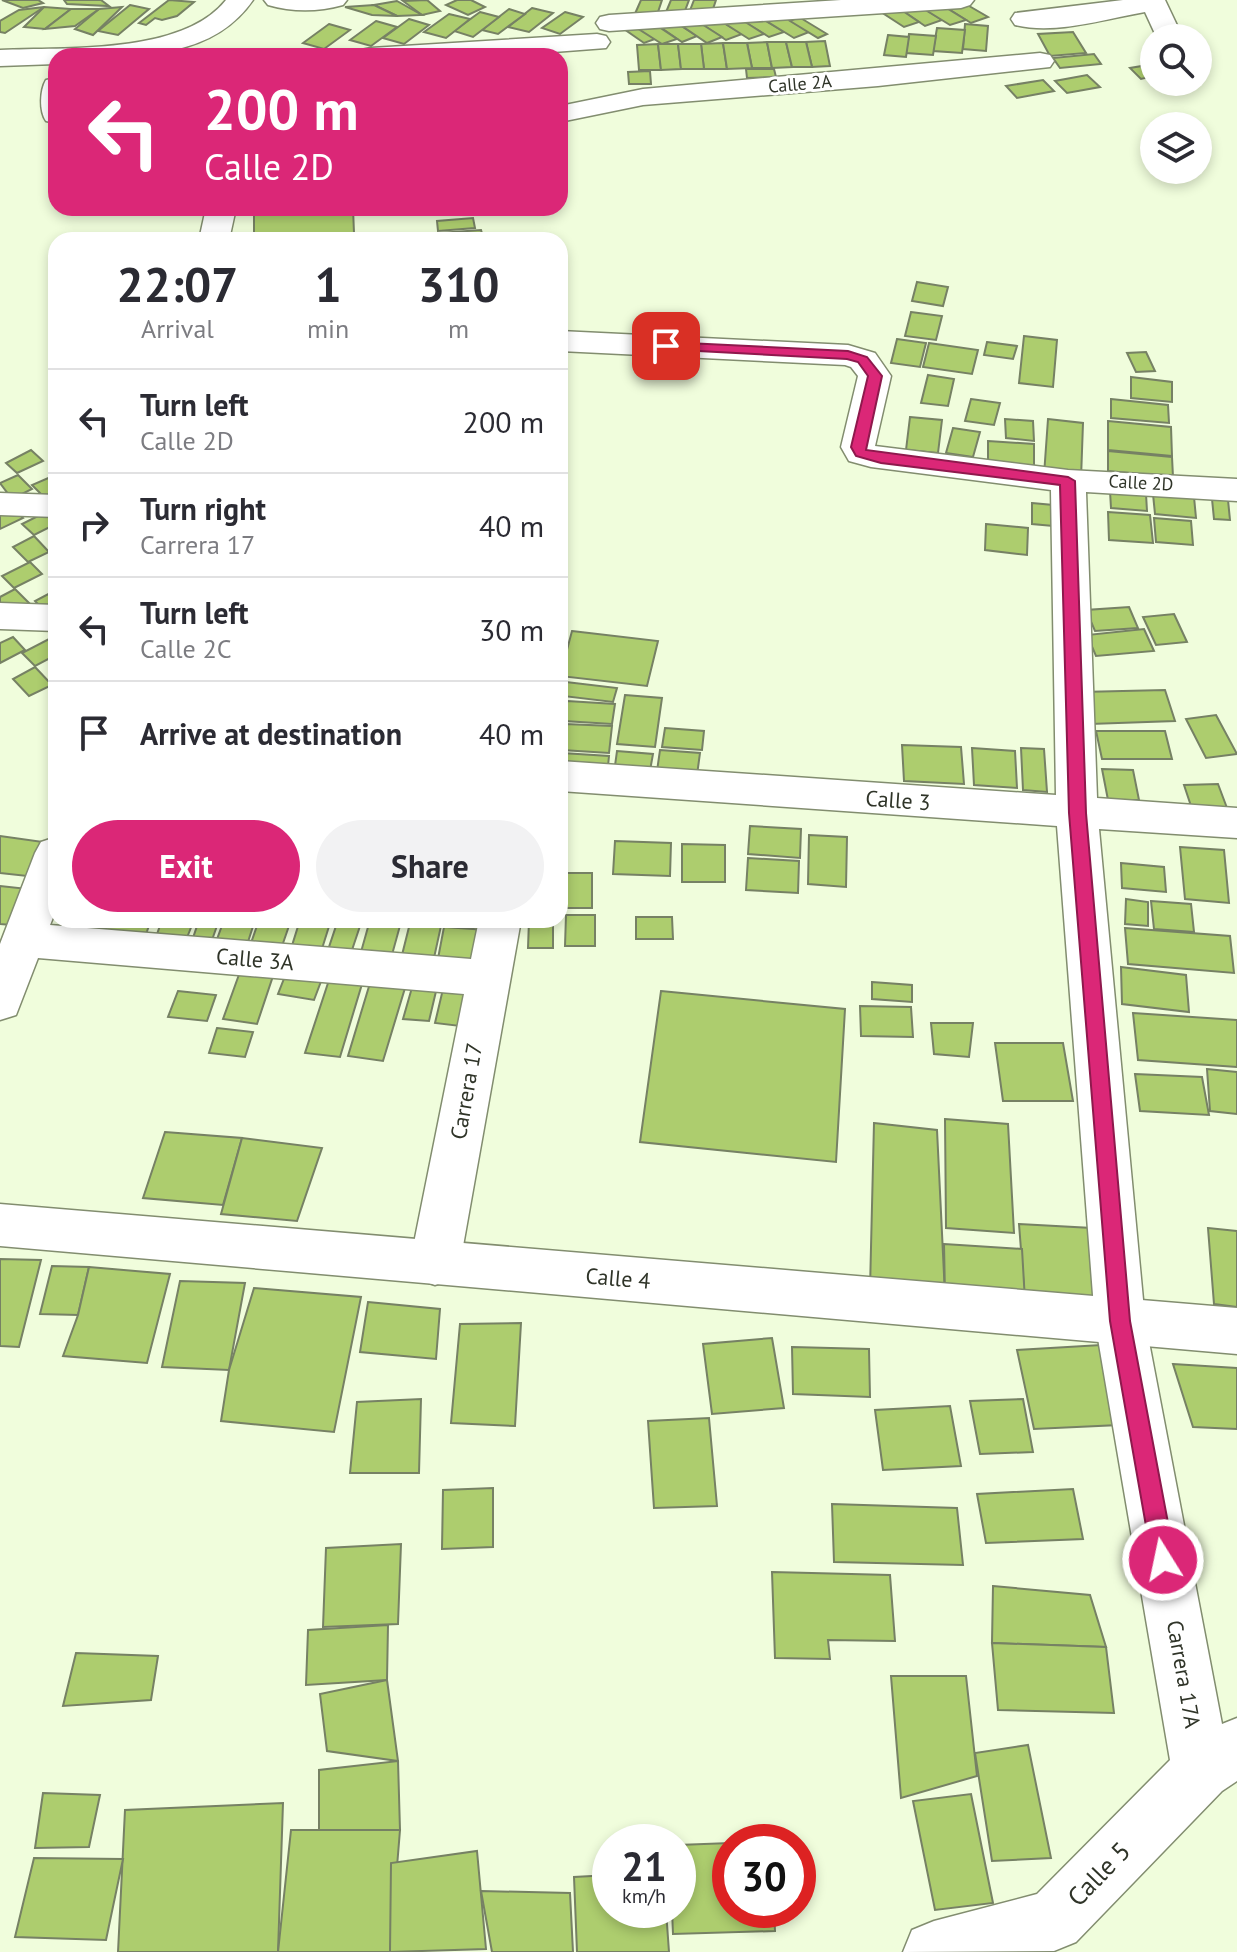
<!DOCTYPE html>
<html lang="en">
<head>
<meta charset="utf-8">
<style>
  body { margin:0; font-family:"PT Sans",sans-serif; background:#f2f2f3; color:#2b2b33; height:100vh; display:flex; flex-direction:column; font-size:30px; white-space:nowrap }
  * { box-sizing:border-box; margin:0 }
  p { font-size:26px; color:#7c7c81 }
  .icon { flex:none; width:44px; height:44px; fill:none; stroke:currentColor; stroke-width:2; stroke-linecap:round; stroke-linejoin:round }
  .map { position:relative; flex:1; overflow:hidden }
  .sheet { position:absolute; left:48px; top:232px; width:520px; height:696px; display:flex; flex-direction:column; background:#fff; border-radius:24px; box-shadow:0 4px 12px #0003 }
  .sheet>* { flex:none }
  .top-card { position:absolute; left:48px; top:48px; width:520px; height:168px; border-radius:24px; box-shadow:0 4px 12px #0003; background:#db2777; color:#fff; overflow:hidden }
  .tools { position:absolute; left:1140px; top:24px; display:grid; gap:16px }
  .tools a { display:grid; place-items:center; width:72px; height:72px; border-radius:50%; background:#fff; box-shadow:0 4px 12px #0003; font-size:40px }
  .speed { position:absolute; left:592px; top:1824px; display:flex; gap:16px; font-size:40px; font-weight:700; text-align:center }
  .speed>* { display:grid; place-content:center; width:104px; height:104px; border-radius:50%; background:#fff; box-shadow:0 4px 12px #0003; line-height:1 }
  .speed small { font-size:20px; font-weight:400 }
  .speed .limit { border:12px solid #d22; background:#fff; color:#111 }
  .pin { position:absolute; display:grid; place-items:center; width:68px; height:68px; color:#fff; margin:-34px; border-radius:16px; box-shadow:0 4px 12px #0006 }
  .me { position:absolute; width:88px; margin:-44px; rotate:350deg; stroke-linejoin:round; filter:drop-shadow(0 0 6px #0008) }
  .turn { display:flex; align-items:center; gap:28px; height:168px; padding:0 24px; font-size:36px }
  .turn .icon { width:104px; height:104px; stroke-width:2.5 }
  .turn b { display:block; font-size:56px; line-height:68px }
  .eta { display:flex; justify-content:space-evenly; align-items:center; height:136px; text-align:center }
  .eta b { font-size:48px; font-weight:600; line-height:56px }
  .primary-button { display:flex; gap:16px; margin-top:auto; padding:16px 24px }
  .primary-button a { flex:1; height:92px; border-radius:48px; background:#db2777; color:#fff; font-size:32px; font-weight:600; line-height:92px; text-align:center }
  .primary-button a+a { background:#f2f2f3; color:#2b2b33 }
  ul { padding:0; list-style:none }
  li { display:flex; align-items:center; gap:24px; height:104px; padding:0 24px; border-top:2px solid #e1e1e2 }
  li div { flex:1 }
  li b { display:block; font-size:30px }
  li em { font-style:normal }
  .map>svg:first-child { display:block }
  .building { fill:#adcd6e; stroke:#768164; stroke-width:2 }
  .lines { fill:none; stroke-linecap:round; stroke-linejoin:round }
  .minor-casing { stroke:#828d6f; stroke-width:3 }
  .tertiary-casing { stroke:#828d6f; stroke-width:3 }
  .minor { fill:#fff; fill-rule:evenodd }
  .tertiary { fill:#fff; fill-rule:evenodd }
  .route { fill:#db2777; stroke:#8e194d; stroke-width:2 }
  .labels { text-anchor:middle; stroke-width:6; stroke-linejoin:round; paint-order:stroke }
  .far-street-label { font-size:18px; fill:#2f3428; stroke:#fff }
  .street-label { font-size:22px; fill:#2f3428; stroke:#fff }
  .near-street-label { font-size:26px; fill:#2f3428; stroke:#fff }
</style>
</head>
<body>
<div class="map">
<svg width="1237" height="1952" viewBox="0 0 1237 1952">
  <rect width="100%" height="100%" fill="#f0fddc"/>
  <g class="building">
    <polygon points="2,0 38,0 43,3 23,8"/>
    <polygon points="64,0 101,0 109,6 67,4"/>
    <polygon points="169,0 194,2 177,16 162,20 155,18 146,25 139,23"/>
    <polygon points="427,0 440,11 422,15 403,1"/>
    <polygon points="457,0 471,0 485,7 468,15 446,5"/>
    <polygon points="641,0 662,0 656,18 634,16"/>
    <polygon points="671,0 689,0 683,16 664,17"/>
    <polygon points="694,0 716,0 711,15 689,13"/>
    <polygon points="397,1 422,15 397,16 374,5"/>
    <polygon points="964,3 988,17 971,23 947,8"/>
    <polygon points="917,4 942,20 925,26 900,9"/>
    <polygon points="940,4 966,20 950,25 924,9"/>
    <polygon points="130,5 149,9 118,35 98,31"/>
    <polygon points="374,5 397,16 372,15 345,7"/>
    <polygon points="894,5 919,22 904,27 878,10"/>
    <polygon points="44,7 71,9 45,29 24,27"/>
    <polygon points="44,7 5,33 0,32 0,21 19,10"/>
    <polygon points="122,7 93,35 75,29 99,9"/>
    <polygon points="532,8 553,13 529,32 508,27"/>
    <polygon points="71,9 99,9 75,26 45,29"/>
    <polygon points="509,9 525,14 498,34 482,30"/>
    <polygon points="480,12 499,17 473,37 454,31"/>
    <polygon points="565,12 583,17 560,34 542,28"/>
    <polygon points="449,14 470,19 446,38 424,32"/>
    <polygon points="758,16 784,32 769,37 743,21"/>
    <polygon points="783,16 809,32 794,38 768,22"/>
    <polygon points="799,17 827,34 818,38 790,21"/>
    <polygon points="716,18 742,34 726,40 700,23"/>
    <polygon points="739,18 764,34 749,39 724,23"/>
    <polygon points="409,19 429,25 404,44 383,38"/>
    <polygon points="672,20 697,36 682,42 657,25"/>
    <polygon points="376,21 397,27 371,46 350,40"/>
    <polygon points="697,21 722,37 707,43 682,26"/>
    <polygon points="630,22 655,39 644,43 624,29"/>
    <polygon points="653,23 677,39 662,44 637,28"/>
    <polygon points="329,24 350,30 324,49 303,43"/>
    <polygon points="965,24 988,26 986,51 963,49"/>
    <polygon points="937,28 965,30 962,53 933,51"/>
    <polygon points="1073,32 1086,53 1050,56 1038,34"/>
    <polygon points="909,34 936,36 933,55 906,53"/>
    <polygon points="888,35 909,37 906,57 884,55"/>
    <polygon points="825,41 830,66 812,67 806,42"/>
    <polygon points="767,42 772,68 752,68 747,43"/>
    <polygon points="767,42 786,42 792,67 772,68"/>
    <polygon points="786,42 806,42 812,67 792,67"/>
    <polygon points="723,43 727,69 704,69 701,44"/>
    <polygon points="723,43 747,43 752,68 727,69"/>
    <polygon points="658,44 661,70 639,70 637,45"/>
    <polygon points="658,44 678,44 681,69 661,70"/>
    <polygon points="678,44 701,44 704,69 681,69"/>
    <polygon points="1094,54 1101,64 1060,68 1053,58"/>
    <polygon points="1154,64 1154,76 1141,79 1130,68"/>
    <polygon points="746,69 774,69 776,77 747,78"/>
    <polygon points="650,71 651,84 629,84 628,72"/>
    <polygon points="1087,75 1100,87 1067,93 1055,81"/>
    <polygon points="1043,80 1054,91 1017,98 1006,86"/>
    <polygon points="353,208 354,233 254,239 254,213"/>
    <polygon points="473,218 475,228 438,231 437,221"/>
    <polygon points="481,230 484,240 442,240 440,233"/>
    <polygon points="917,282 948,287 943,306 912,301"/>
    <polygon points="911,312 942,316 936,340 905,336"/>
    <polygon points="1024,336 1057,340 1053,387 1019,383"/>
    <polygon points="897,339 926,343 920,367 891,363"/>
    <polygon points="987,342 1017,346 1013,359 984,355"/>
    <polygon points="929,343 978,350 972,374 923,367"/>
    <polygon points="1146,352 1155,371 1136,372 1127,353"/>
    <polygon points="928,375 954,379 948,406 921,403"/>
    <polygon points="1131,377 1172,382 1172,402 1131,398"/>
    <polygon points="971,399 1000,403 994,425 965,421"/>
    <polygon points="1111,399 1168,405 1169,423 1111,418"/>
    <polygon points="910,417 942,420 938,453 906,450"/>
    <polygon points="1005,419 1033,421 1034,441 1006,438"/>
    <polygon points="1048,419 1083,423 1081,479 1044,475"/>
    <polygon points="1108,421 1171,427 1172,456 1108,450"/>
    <polygon points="953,428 980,432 973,457 946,453"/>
    <polygon points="988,441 1034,444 1034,469 988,465"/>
    <polygon points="31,450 43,461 17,473 6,463"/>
    <polygon points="1108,451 1172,457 1173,477 1108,471"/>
    <polygon points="18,475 32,489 12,499 0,483"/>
    <polygon points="53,476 56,479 56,496 47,500 32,485"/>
    <polygon points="1110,491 1146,494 1147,511 1111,508"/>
    <polygon points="1153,494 1194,497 1196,518 1155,514"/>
    <polygon points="1212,499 1228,500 1230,520 1214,519"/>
    <polygon points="1032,503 1064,506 1064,527 1032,524"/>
    <polygon points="11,507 23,518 0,529 0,512"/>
    <polygon points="48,511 56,518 56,524 34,535 22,524"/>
    <polygon points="1108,512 1150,515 1153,543 1109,540"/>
    <polygon points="1154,518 1191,521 1193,545 1156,542"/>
    <polygon points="986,524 1028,528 1027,555 985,550"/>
    <polygon points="34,536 49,552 28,562 13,547"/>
    <polygon points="30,562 42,574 14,588 2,576"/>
    <polygon points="15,589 31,605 0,607 0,597"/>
    <polygon points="56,590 56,614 50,617 35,601"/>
    <polygon points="1129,607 1138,628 1095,631 1086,610"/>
    <polygon points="1174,614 1187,642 1156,645 1143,617"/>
    <polygon points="1144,629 1154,651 1096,656 1087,635"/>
    <polygon points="572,631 658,641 647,686 560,676"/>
    <polygon points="13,637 25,650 0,663 0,643"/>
    <polygon points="51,638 56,643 56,655 35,666 22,653"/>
    <polygon points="35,667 52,685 29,696 13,679"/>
    <polygon points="566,682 617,688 613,702 563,696"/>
    <polygon points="1165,690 1175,721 1090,724 1081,692"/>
    <polygon points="625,695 662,698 655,747 617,744"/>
    <polygon points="567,701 615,704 612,724 564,721"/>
    <polygon points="1216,715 1237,754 1206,758 1186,719"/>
    <polygon points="565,724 612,726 609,753 562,750"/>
    <polygon points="665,728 704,731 702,750 662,747"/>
    <polygon points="1096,731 1165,731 1172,759 1102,759"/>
    <polygon points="902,745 961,747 964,784 904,781"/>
    <polygon points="972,748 1015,751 1017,788 974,785"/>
    <polygon points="1021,748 1044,749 1047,792 1023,790"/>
    <polygon points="660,750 700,753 697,775 657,771"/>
    <polygon points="617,751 653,754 649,776 614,773"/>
    <polygon points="562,753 609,756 607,776 560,773"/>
    <polygon points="1102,769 1133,770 1139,800 1108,800"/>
    <polygon points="1218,784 1227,808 1192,809 1184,785"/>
    <polygon points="750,826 801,829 800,858 748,854"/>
    <polygon points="809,835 847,837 846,887 808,884"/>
    <polygon points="0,836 43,842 27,876 0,873"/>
    <polygon points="615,841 671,843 670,876 613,874"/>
    <polygon points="682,844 725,845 725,882 682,882"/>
    <polygon points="1180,847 1224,850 1229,903 1185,899"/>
    <polygon points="748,858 799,861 798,893 746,890"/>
    <polygon points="1121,863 1164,867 1166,892 1122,888"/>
    <rect x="560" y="873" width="32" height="35"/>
    <polygon points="0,886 28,889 11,925 0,924"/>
    <polygon points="1126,899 1148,902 1148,926 1125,924"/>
    <polygon points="1151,901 1191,904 1194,932 1154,929"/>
    <polygon points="566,915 595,915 595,946 565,946"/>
    <polygon points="636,917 672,917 673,939 636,939"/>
    <polygon points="109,920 151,920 145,937 104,932"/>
    <polygon points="162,920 194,920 186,940 156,937"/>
    <polygon points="199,920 219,920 212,940 193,938"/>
    <polygon points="224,920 255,920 247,945 216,942"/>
    <polygon points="259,920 291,920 281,949 250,946"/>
    <polygon points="300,920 331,920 320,955 290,952"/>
    <polygon points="338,920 362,920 349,959 326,956"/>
    <polygon points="370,920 401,922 390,962 359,959"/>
    <polygon points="529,920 553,920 553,948 528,948"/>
    <polygon points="410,923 441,926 432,967 400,963"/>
    <polygon points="444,927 487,930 480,972 436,969"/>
    <polygon points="1125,928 1230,936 1234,973 1128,964"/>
    <polygon points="1121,967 1186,975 1189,1012 1122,1004"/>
    <polygon points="241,969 274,973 257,1024 223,1019"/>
    <polygon points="287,971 323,976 314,1000 278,994"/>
    <polygon points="329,980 362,984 340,1057 305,1053"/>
    <polygon points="872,982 912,985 912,1002 872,999"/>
    <polygon points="370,983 405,988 383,1061 348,1056"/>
    <polygon points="413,984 437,987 429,1021 403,1019"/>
    <polygon points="443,989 469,992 460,1026 435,1023"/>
    <polygon points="178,991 216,995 207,1021 168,1017"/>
    <polygon points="661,991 845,1009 836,1162 640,1142"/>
    <polygon points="860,1006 911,1007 913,1037 861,1036"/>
    <polygon points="1133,1013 1237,1020 1237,1067 1138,1060"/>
    <polygon points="931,1023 973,1023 969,1057 934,1054"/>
    <polygon points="217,1028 253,1032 245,1057 209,1053"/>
    <polygon points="995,1043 1063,1043 1073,1101 1003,1101"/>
    <polygon points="1207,1069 1237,1072 1237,1114 1210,1111"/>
    <polygon points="1135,1074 1202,1077 1209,1115 1140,1111"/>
    <polygon points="945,1119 1008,1124 1014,1233 946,1228"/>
    <polygon points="874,1123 937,1130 945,1295 870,1289"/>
    <polygon points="165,1132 242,1138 223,1205 143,1198"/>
    <polygon points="242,1138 322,1148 297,1221 221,1214"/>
    <polygon points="1019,1224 1092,1228 1099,1305 1025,1301"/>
    <polygon points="1208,1228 1237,1231 1237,1307 1214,1304"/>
    <polygon points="944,1244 1022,1249 1025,1301 945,1295"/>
    <polygon points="0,1259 41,1260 19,1347 0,1346"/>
    <polygon points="52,1266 89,1267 78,1315 40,1314"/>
    <polygon points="89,1267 170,1274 147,1363 63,1356 78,1315"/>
    <polygon points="180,1281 245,1283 229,1370 162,1367"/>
    <polygon points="254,1288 361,1297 334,1432 221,1421 229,1370"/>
    <polygon points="368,1302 440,1309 436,1359 360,1352"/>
    <polygon points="521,1323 515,1426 451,1423 460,1324"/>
    <polygon points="772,1338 784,1408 712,1414 703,1344"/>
    <polygon points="1101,1345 1119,1425 1034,1429 1017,1350"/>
    <polygon points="792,1347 869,1349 870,1397 793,1394"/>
    <polygon points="1173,1364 1237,1368 1237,1429 1193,1427"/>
    <polygon points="421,1399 419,1473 350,1473 357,1402"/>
    <polygon points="1023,1399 1033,1452 980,1454 970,1401"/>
    <polygon points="950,1406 961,1466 883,1470 875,1410"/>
    <polygon points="709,1418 717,1506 654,1508 648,1421"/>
    <polygon points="493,1488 493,1547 442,1549 443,1490"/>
    <polygon points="1073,1489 1083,1539 986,1543 977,1494"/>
    <polygon points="832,1504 957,1508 963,1565 834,1562"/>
    <polygon points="401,1544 398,1624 323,1627 326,1548"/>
    <polygon points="772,1572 890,1575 895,1641 828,1640 830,1659 775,1658"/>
    <polygon points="993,1586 1090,1595 1106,1647 992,1643"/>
    <polygon points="388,1625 387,1680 306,1685 308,1630"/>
    <polygon points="992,1643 1106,1647 1114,1713 998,1710"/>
    <polygon points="76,1653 158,1656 151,1700 63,1706"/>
    <polygon points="891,1676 966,1676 977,1776 901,1798"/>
    <polygon points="387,1680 398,1761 327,1751 320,1694"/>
    <polygon points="1028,1745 1051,1858 992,1861 975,1753"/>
    <polygon points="398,1761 400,1830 319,1839 319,1770"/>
    <polygon points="43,1793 100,1795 89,1847 35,1848"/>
    <polygon points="971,1794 993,1903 935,1910 913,1801"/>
    <polygon points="283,1803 278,1952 118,1952 125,1810"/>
    <polygon points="291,1830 400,1830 390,1952 278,1952"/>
    <polygon points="730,1843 730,1910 774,1910 775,1931 673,1934 672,1910 678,1910 678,1845"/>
    <polygon points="477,1851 486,1949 390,1952 391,1863"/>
    <polygon points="34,1858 123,1859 106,1940 15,1937"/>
    <polygon points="610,1875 610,1910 666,1910 669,1952 577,1952 574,1877"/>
    <polygon points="481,1891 570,1893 573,1952 492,1952"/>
  </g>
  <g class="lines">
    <defs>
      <g id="minor">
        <path d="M226 0H253C209 64 125 56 56 56V64L0 66V50C65 47 183 55 226 0Z"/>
        <path d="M264 0H347L343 5C318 12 292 12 268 5Z"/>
        <polygon points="841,0 974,0 970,5 961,8 609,31 600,29 596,23 600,17 609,15"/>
        <path d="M1123 0H1165L1183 38H1157L1145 12C1105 19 1055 35 1015 25L1011 19 1015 13Z"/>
        <polygon points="597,34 606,36 610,42 606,48 501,56 358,56 361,50 371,48"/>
        <polygon points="1040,53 1050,55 1054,61 1050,67 878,86 643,105 560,122 560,106 643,89"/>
        <path d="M56 78V123L46 121C39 111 40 90 46 80Z"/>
        <polygon points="206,208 236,208 229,240 199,240"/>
        <polygon points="560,331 848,345 875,353 891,376 875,446 1068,470 1237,479 1237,501 1086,492 1097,798 1237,808 1237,838 1099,829 1145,1321 1222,1724 1237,1718 1237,1781 1222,1791 1076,1942 1054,1951 903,1952 912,1930 934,1921 1037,1894 1170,1760 1095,1321 1057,826 560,791 560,761 1056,795 1051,490 871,467 849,461 841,447 858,376 851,367 845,365 560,351"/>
        <polygon points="0,493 56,495 56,517 0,515"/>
        <polygon points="0,603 56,605 56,631 0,629"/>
        <polygon points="56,837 56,910 50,925 471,959 479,920 521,920 460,1263 452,1279 435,1285 418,1279 410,1263 464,994 38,958 16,1015 0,1020 0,944 35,853 41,842"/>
      </g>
      <polygon id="tertiary" points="0,1204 1237,1308 1237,1354 0,1246"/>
    </defs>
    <use href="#minor" class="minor-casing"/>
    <use href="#tertiary" class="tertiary-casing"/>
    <use href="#minor" class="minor"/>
    <use href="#tertiary" class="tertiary"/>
  </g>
  <polygon class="route" points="666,342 848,351 867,357 882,376 866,450 1068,477 1075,481 1086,813 1130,1321 1175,1560 1171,1568 1163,1571 1155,1568 1152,1560 1110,1321 1069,813 1060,485 881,463 856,456 851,447 868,376 858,362 847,359 661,349 661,343"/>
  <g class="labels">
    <g class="far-street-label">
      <text transform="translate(800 84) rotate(-5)" y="6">Calle 2A</text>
      <text transform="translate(1141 483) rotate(3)" y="6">Calle 2D</text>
    </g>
    <g class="street-label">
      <text transform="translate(898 800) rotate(4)" y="8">Calle 3</text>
      <text transform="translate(255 959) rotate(5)" y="8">Calle 3A</text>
      <text transform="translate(466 1091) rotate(-80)" y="8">Carrera 17</text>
      <text transform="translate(618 1278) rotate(5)" y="8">Calle 4</text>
      <text transform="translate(1184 1674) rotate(80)" y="8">Carrera 17A</text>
    </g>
    <g class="near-street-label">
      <text transform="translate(1099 1874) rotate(-46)" y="9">Calle 5</text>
    </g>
  </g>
</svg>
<div class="tools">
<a><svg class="icon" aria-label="search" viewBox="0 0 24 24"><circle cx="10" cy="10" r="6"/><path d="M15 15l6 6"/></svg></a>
<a><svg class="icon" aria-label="layers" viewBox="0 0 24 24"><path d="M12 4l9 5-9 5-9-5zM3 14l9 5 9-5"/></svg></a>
</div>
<div class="speed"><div>21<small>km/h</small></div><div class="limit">30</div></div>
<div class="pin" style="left:666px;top:346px;background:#d93025"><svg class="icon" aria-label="arrive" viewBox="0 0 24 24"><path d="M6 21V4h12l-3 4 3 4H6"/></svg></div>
<svg class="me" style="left:1163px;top:1560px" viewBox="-20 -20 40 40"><circle r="17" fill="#db2777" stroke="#fff" stroke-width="3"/><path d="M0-11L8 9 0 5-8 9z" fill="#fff"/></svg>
<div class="top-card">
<div class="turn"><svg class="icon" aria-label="left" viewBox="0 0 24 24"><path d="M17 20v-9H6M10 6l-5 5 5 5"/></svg><div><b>200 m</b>Calle 2D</div></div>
</div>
<section class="sheet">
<div class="eta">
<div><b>22:07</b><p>Arrival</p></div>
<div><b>1</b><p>min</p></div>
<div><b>310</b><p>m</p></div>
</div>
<ul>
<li><svg class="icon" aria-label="left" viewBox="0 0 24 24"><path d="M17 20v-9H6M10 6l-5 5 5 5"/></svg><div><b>Turn left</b><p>Calle 2D</p></div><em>200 m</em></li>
<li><svg class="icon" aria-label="right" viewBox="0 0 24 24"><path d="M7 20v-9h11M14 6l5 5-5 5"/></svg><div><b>Turn right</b><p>Carrera 17</p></div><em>40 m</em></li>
<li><svg class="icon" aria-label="left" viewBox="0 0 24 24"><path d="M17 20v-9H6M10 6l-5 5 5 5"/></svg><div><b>Turn left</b><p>Calle 2C</p></div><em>30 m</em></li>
<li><svg class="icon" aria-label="arrive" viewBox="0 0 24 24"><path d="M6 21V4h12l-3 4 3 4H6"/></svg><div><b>Arrive at destination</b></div><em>40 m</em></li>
</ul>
<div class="primary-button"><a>Exit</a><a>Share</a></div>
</section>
</div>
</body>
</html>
